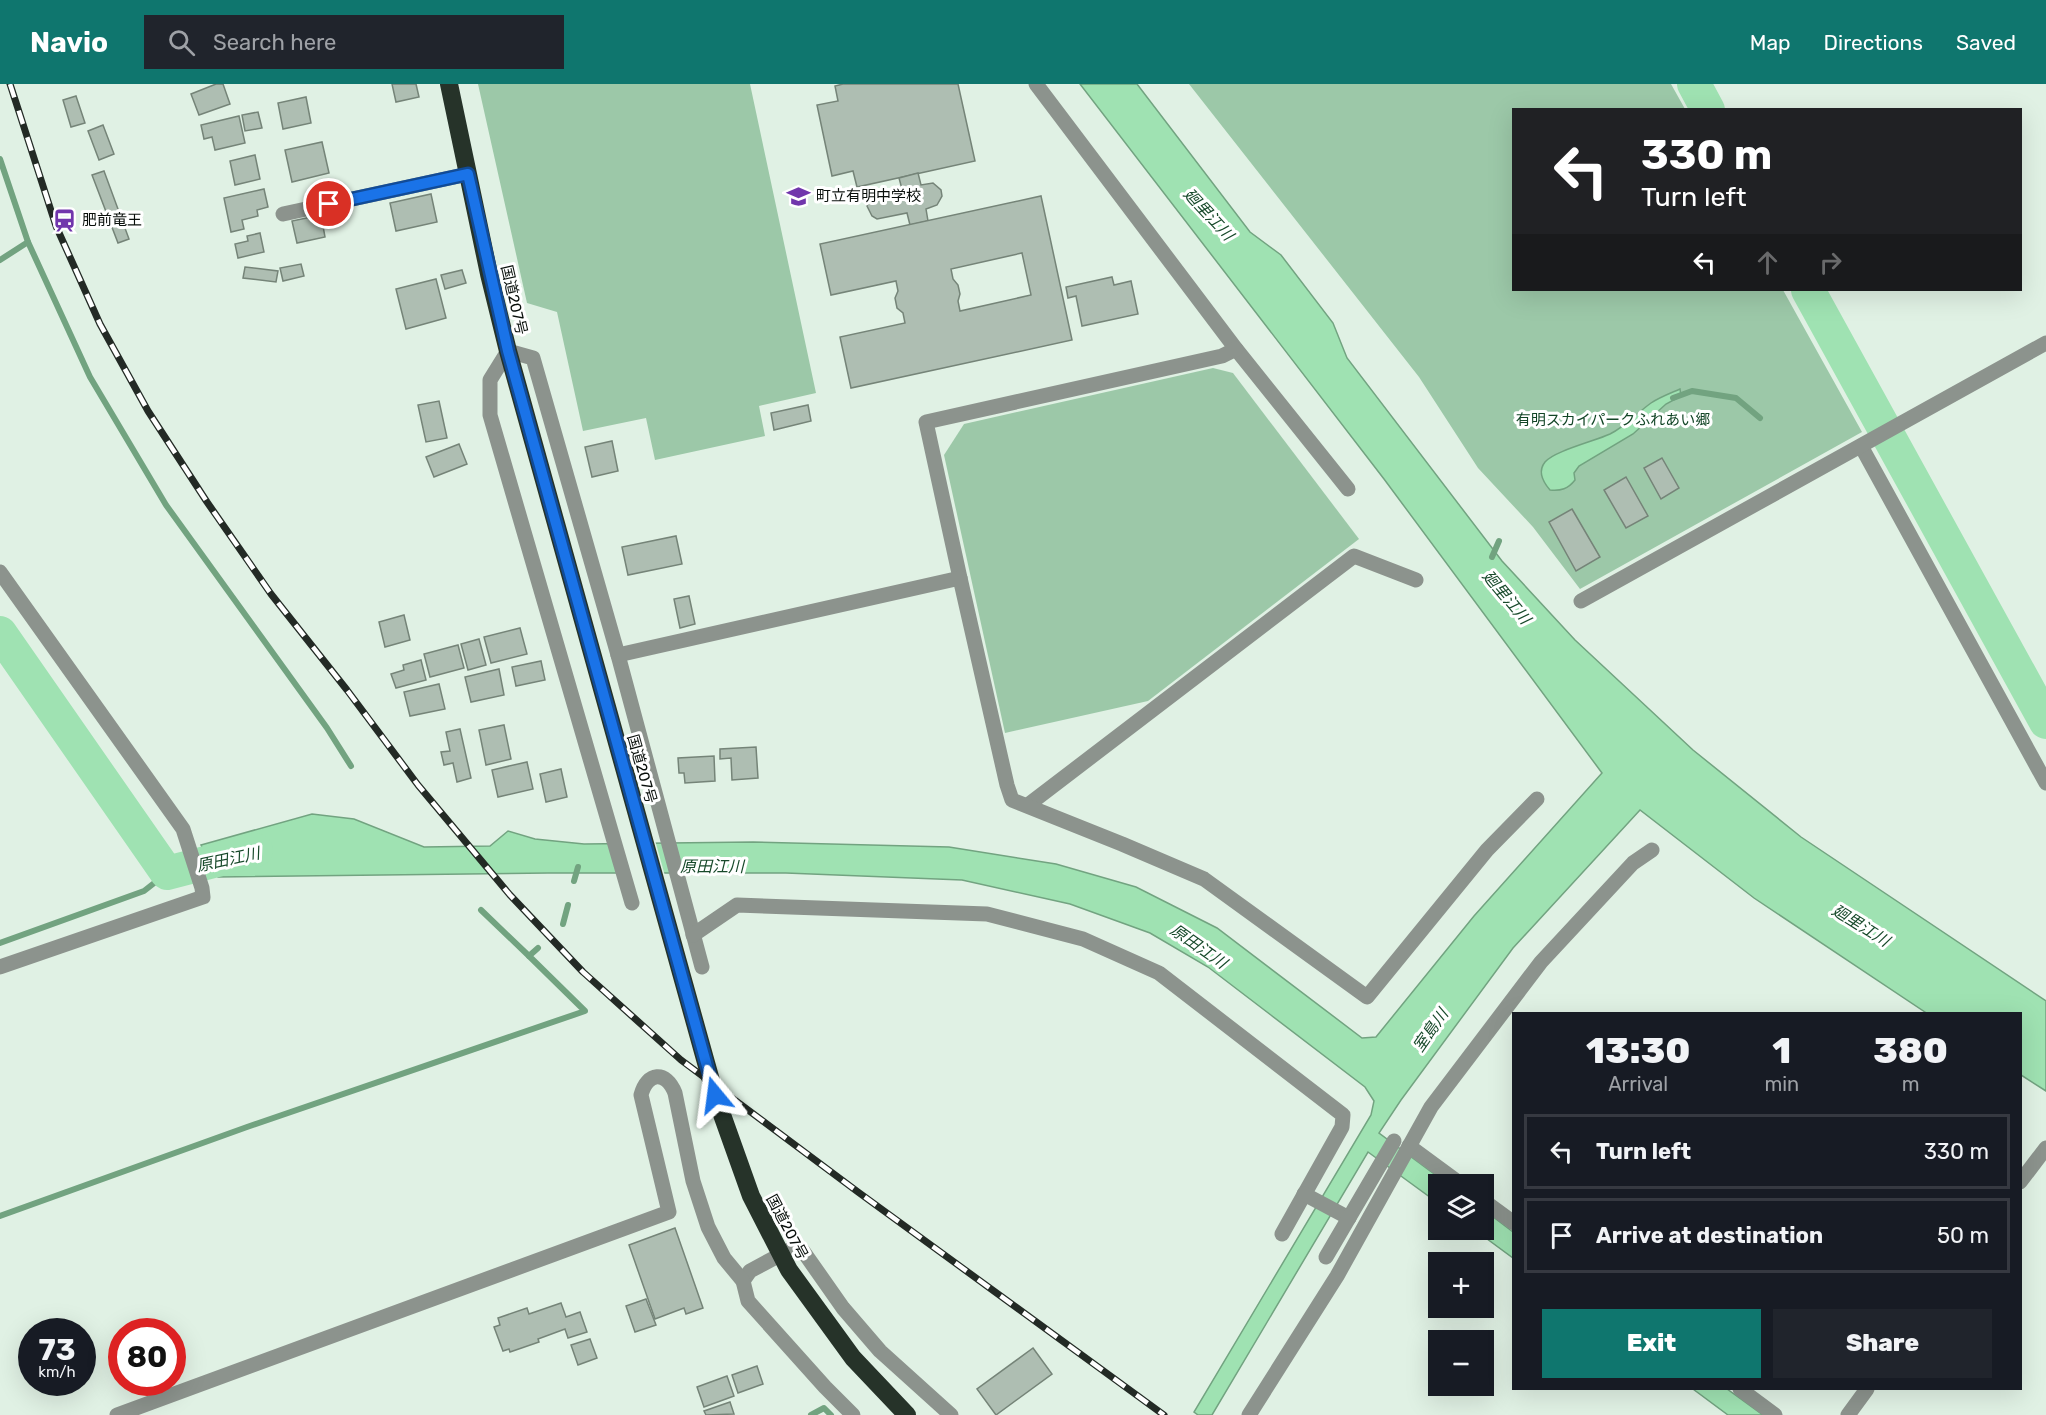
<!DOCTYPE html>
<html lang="en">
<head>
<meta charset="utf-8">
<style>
  body { margin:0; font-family:Rubik,"Noto Sans JP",sans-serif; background:#20242c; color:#f1f3f6; height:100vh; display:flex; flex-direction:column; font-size:22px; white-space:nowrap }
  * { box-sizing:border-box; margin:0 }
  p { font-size:20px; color:#9ea1a6 }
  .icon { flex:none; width:33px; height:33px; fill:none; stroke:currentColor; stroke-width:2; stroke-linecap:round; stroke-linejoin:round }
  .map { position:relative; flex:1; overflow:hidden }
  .sheet { position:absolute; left:1512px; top:928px; width:510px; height:378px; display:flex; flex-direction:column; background:#171b24; border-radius:0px; box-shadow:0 6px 24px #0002 }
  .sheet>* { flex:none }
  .banner { position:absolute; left:1512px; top:24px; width:510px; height:183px; border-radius:0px; box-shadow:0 6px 24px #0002; background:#202124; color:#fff; overflow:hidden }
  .tools { position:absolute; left:1428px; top:1090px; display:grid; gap:12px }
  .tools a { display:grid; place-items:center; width:66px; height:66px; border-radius:0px; background:#171b24; box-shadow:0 6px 24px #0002; font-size:30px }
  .speed { position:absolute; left:18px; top:1234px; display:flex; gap:12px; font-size:30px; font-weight:700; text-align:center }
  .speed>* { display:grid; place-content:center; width:78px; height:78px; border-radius:50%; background:#171b24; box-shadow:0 6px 24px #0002; line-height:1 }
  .speed small { font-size:15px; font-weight:400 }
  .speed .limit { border:9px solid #d22; background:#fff; color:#111 }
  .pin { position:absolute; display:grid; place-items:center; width:51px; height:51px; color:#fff; margin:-26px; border:3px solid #fff; border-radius:50%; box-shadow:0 2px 6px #0007 }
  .me { position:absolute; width:66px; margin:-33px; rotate:344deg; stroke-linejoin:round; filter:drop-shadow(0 0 4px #0008) }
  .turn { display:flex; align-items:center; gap:21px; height:126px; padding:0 30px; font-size:27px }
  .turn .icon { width:78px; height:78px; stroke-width:2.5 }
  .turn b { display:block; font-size:42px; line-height:51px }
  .lanes { display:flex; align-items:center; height:57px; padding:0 30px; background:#0003; justify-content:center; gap:30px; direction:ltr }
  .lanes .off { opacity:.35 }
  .eta { display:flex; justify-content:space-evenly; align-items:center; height:102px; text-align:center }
  .eta b { font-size:36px; font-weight:800; line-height:42px }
  .primary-button { display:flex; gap:12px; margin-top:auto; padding:12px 30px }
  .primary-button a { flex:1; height:69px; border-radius:0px; background:#0f766e; color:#fff; font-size:24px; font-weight:800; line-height:69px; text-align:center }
  .primary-button a+a { background:#20242c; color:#f1f3f6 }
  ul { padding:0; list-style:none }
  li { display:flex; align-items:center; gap:18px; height:75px; margin:0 12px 9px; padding:0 18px; border:3px solid #363941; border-radius:0px }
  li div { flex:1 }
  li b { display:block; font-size:22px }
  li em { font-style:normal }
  header { display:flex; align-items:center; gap:36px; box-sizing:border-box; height:84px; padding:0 30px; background:#0f766e; color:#fff }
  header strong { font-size:28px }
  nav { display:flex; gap:33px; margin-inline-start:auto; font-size:21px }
  .search { width:420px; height:54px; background:#20242c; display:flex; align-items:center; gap:15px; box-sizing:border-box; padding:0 21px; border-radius:0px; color:#9ea1a6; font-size:22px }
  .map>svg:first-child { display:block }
  .green { fill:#9cc8a8 }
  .water { fill:#9fe2b2; stroke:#72a380; stroke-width:1.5 }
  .pier { fill:#e0f1e4 }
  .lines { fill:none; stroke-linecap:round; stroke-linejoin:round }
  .stream { stroke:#72a380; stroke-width:6 }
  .river { stroke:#9fe2b2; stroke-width:34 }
  .building { fill:#aebeb2; stroke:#758478; stroke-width:1.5; fill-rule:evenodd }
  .minor { stroke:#8c938d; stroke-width:15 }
  .highway { stroke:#263329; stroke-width:18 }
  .rail-casing { stroke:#232a25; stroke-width:7 }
  .rail { stroke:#fff; stroke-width:4.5; stroke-dasharray:14; stroke-linecap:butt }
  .route-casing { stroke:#114b97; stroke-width:15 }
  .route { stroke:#1a73e8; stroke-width:10 }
  .labels { text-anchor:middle; stroke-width:6; stroke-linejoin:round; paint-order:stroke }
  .poi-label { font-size:15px; fill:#090f0b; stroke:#fff; text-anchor:start }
  .street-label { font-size:15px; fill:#090f0b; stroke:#fff }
  .park-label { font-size:15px; fill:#124526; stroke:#fff }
  .water-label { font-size:16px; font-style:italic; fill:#17492a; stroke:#fff }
</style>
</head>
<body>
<header>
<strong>Navio</strong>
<div class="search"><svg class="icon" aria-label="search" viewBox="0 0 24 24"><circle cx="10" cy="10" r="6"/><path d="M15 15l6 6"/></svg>Search here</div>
<nav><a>Map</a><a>Directions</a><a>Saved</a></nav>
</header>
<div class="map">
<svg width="2046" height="1331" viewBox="0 0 2046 1331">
  <rect width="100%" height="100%" fill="#e0f1e4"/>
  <g class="green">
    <polygon points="478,0 750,0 816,309 759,322 765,352 655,376 646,334 583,347 557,228 527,219"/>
    <polygon points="1189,0 1671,0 1685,25 1514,26 1514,206 1783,206 1862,348 1580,505 1533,443 1478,384 1419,293"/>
    <polygon points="1213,284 1233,289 1359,455 1148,617 1005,649 944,371 964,340"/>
  </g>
  <g class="water">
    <polygon points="1080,0 1137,0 1250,148 1281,171 1333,239 1347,274 1502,477 1575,556 1693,666 1801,753 2046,917 2046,1007 2021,991 2020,930 1928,930 1754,814 1640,726 1513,864 1401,1016 1379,1049 1449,1101 1438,1101 1438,1119 1368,1068 1212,1331 1198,1331 1194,1328 1371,1031 1374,1017 1365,1003 1208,883 1150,849 1070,820 962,796 786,789 548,789 218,793 201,761 312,730 354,735 424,763 490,762 508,747 535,755 584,760 753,758 949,763 1056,780 1136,803 1217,844 1362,954 1376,953 1474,832 1602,689 1384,395"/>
    <path d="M1680 305 1681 312 1666 320 1633 350 1579 382 1574 389 1575 396C1568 405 1561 407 1550 406 1543 398 1537 388 1545 378 1554 367 1595 357 1610 350 1626 342 1637 329 1651 319 1660 313 1671 309 1680 305Z"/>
    <polygon points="1484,1126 1513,1148 1513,1174 1475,1146 1484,1146"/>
    <polygon points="1693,1305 1727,1305 1763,1331 1728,1331"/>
  </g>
  <polygon class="pier" points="620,756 655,756 665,792 630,792"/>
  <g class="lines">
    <g class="stream">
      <polyline points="0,75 28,158 90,293 166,421 327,644 351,682"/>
      <polyline points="0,176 28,158"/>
      <polyline points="1673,314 1692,307 1736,314 1760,334"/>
      <polyline points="1492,473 1499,457"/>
      <polyline points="574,797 578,783"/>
      <polyline points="481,826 529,872"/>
      <polyline points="563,840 568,821"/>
      <polyline points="0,859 144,807 167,789"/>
      <polyline points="0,1132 247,1043 585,927 529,872 538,864"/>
      <polyline points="811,1331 824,1324 831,1331"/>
    </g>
    <g class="river">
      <polyline points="1694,0 1708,26"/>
      <polyline points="1808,206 2046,638"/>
      <polyline points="0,549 167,789 256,766"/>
    </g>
  </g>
  <g class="building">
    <polygon points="216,0 223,0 230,20 199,31 191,10"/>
    <polygon points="392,0 416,0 419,13 396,18"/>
    <polygon points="843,0 958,0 975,77 857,103 853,87 832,92 817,21 838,17 835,2"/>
    <polygon points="76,12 85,39 71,43 63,16"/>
    <polygon points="306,13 311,39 283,45 278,19"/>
    <polygon points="258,28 262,44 245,47 242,31"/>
    <polygon points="239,32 245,59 215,66 212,53 204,55 201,41"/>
    <polygon points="103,41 114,70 99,76 88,47"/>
    <polygon points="322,58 329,89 292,98 285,66"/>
    <polygon points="255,71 260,95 235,101 230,77"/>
    <polygon points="104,87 129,155 118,159 92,91"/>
    <polygon points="918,89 921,101 933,99 941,106 942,112 937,121 926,125 928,137 910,141 907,129 877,135 872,132 867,122 872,113 902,105 899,94"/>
    <polygon points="264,105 268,123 257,126 258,132 242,136 244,145 231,148 224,114"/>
    <polygon points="431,110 437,138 396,147 390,119"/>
    <path d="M1041 112 1072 256 851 304 840 253 905 239 903 229 897 224 895 214 898 207 896 197 831 211 820 160ZM1022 169 1031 211 960 227 958 217 960 210 958 201 953 195 951 185Z"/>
    <polygon points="321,131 325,153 297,159 292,137"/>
    <polygon points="260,149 264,168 238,174 235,160 248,157 247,152"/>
    <polygon points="301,180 304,192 283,197 280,184"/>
    <polygon points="245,183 278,187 276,198 243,194"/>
    <polygon points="462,186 466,199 445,205 441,191"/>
    <polygon points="1112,193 1114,201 1131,197 1138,230 1082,242 1076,212 1068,214 1066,203"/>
    <polygon points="436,195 446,234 406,245 396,205"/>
    <polygon points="439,317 447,354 426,358 418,321"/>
    <polygon points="808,321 811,337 774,346 771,329"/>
    <polygon points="612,357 618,387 592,393 585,363"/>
    <polygon points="459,360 467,380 434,393 426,373"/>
    <polygon points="1662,374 1679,404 1661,415 1644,384"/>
    <polygon points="1626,393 1648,432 1626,444 1604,406"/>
    <polygon points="1572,425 1600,473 1576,487 1549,438"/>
    <polygon points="676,452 682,480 628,491 622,463"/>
    <polygon points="689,512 695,540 680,544 674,515"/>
    <polygon points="404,531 410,556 385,563 379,538"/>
    <polygon points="520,544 527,570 491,579 484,553"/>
    <polygon points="479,555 486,581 468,586 461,560"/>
    <polygon points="458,561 464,584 430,593 424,570"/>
    <polygon points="421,576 426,596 396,604 391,590 404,586 403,581"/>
    <polygon points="541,577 545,596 516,602 512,583"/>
    <polygon points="499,585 504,611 471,618 465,593"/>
    <polygon points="439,600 445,625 410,632 404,608"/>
    <polygon points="504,641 511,675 486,681 479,646"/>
    <polygon points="460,645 471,694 457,698 453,679 444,681 441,668 450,667 446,648"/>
    <polygon points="756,663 758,694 732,696 731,674 720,675 720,665"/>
    <polygon points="714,672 715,697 685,699 684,689 679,689 678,674"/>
    <polygon points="527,678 533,705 498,713 492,686"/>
    <polygon points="561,685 567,713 546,718 540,690"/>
    <polygon points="675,1144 703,1224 686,1230 684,1224 655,1235 629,1161"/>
    <polygon points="646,1215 656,1241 635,1248 626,1222"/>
    <polygon points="561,1219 566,1233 580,1228 587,1248 568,1254 565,1245 538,1255 539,1258 510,1268 509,1265 503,1267 494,1243 500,1241 498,1234 527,1224 529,1230"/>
    <polygon points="590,1255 597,1274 578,1281 571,1261"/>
    <polygon points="1033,1264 1052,1290 996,1331 977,1305"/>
    <polygon points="757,1282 763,1300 738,1309 732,1291"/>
    <polygon points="727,1292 734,1312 704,1323 697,1303"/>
    <polygon points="730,1318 734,1330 706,1331 704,1327"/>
  </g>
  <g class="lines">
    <g class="minor">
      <polyline points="1036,0 1236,265 1348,405"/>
      <polyline points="283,130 468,90"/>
      <polyline points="1861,362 2046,699"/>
      <polyline points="0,488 183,745 202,804 203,813 0,883"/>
      <polyline points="960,494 926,338 1222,272 1236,265"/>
      <polyline points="1581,517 2046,259"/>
      <polyline points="618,571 702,883"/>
      <polyline points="1028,721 1354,472 1416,496"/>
      <polyline points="632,819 490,331 490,296 508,267 533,274 618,571 960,494 1007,701 1012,716 1122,760 1204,795 1367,913 1487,766 1537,715"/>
      <polyline points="693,851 737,821 987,830 1083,855 1159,889 1343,1031 1342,1043 1282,1150"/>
      <polyline points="1409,1062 1462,1101"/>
      <polyline points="2020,1098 2046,1064"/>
      <polyline points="1304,1110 1349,1134"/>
      <polyline points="1484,1117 1514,1139"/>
      <polyline points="1326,1173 1394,1057"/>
      <polyline points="743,1197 750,1187 793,1164 803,1167 843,1224 880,1267 951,1331"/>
      <polyline points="1740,1305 1775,1331"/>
      <path d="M117 1331 669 1128 641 1011C647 988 666 986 675 1009L693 1097 708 1143 724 1174 743 1197 748 1217 825 1303 853 1331"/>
      <polyline points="1249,1331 1337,1192 1431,1023 1541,878 1633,779 1652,766"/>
      <polyline points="1848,1331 1867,1305"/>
    </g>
    <polyline class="highway" points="449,0 489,190 508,267 715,1011 751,1112 789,1186 853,1274 907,1331"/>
    <defs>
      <polyline id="rail" points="10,0 56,142 100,240 148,327 207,418 271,510 347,606 418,701 510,811 583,888 681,976 858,1108 1164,1331"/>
    </defs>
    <use href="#rail" class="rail-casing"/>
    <use href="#rail" class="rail"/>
  </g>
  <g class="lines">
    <defs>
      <polyline id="route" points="329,120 468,90 508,267 715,1011"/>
    </defs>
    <use href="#route" class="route-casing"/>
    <use href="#route" class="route"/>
  </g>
  <defs>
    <symbol id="school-bare" viewBox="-9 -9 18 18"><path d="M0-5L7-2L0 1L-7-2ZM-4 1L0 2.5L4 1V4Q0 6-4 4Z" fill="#7136ac" stroke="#fff" stroke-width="2.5" paint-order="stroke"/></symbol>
    <symbol id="station-bare" viewBox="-9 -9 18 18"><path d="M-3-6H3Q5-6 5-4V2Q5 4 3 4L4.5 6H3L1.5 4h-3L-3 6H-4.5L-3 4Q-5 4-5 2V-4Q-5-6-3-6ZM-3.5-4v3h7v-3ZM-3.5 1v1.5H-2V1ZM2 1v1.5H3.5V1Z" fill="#7136ac" stroke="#fff" stroke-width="2.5" paint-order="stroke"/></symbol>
  </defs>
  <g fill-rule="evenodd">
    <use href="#school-bare" x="782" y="96" width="33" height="33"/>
    <use href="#station-bare" x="48" y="120" width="33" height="33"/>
  </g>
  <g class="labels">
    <g class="poi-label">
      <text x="816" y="117">町立有明中学校</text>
      <text x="82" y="141">肥前竜王</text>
    </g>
    <g class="street-label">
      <text transform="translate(514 216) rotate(77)" y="5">国道207号</text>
      <text transform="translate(642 685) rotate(74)" y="5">国道207号</text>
      <text transform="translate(787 1143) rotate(62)" y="5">国道207号</text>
    </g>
    <g class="park-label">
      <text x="1613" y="341">有明スカイパークふれあい郷</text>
    </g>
    <g class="water-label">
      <text transform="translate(1209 130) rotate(47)" y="6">廻里江川</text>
      <text transform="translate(1507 513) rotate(50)" y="6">廻里江川</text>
      <text transform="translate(228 775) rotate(-12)" y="6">原田江川</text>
      <text x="712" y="788">原田江川</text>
      <text transform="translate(1861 841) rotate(32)" y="6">廻里江川</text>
      <text transform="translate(1199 862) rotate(35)" y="6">原田江川</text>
      <text transform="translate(1430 946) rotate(-55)" y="6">室島川</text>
    </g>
  </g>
</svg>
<div class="tools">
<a><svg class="icon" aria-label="layers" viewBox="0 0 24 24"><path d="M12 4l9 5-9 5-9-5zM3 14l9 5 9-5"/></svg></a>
<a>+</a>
<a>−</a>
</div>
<div class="speed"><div>73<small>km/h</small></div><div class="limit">80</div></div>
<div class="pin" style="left:329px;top:120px;background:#d93025"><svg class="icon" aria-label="arrive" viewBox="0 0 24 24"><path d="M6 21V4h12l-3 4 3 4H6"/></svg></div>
<svg class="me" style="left:715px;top:1011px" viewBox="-20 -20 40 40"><path d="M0-17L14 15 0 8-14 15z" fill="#1a73e8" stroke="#fff" stroke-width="4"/></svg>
<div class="banner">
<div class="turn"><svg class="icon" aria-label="left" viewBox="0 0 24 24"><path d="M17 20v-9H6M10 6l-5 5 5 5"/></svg><div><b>330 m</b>Turn left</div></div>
<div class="lanes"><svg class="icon" aria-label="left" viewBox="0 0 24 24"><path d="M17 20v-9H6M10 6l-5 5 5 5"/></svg><svg class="icon off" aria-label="ahead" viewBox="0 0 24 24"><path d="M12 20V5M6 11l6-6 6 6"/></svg><svg class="icon off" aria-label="right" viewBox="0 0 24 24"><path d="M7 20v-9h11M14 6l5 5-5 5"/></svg></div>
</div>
<section class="sheet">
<div class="eta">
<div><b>13:30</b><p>Arrival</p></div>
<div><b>1</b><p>min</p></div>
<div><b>380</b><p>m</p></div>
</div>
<ul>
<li><svg class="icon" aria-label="left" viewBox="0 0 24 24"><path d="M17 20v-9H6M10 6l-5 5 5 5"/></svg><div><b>Turn left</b></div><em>330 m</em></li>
<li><svg class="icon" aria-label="arrive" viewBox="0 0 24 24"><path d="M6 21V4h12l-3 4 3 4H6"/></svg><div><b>Arrive at destination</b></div><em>50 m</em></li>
</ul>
<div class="primary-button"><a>Exit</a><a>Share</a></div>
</section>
</div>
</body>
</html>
